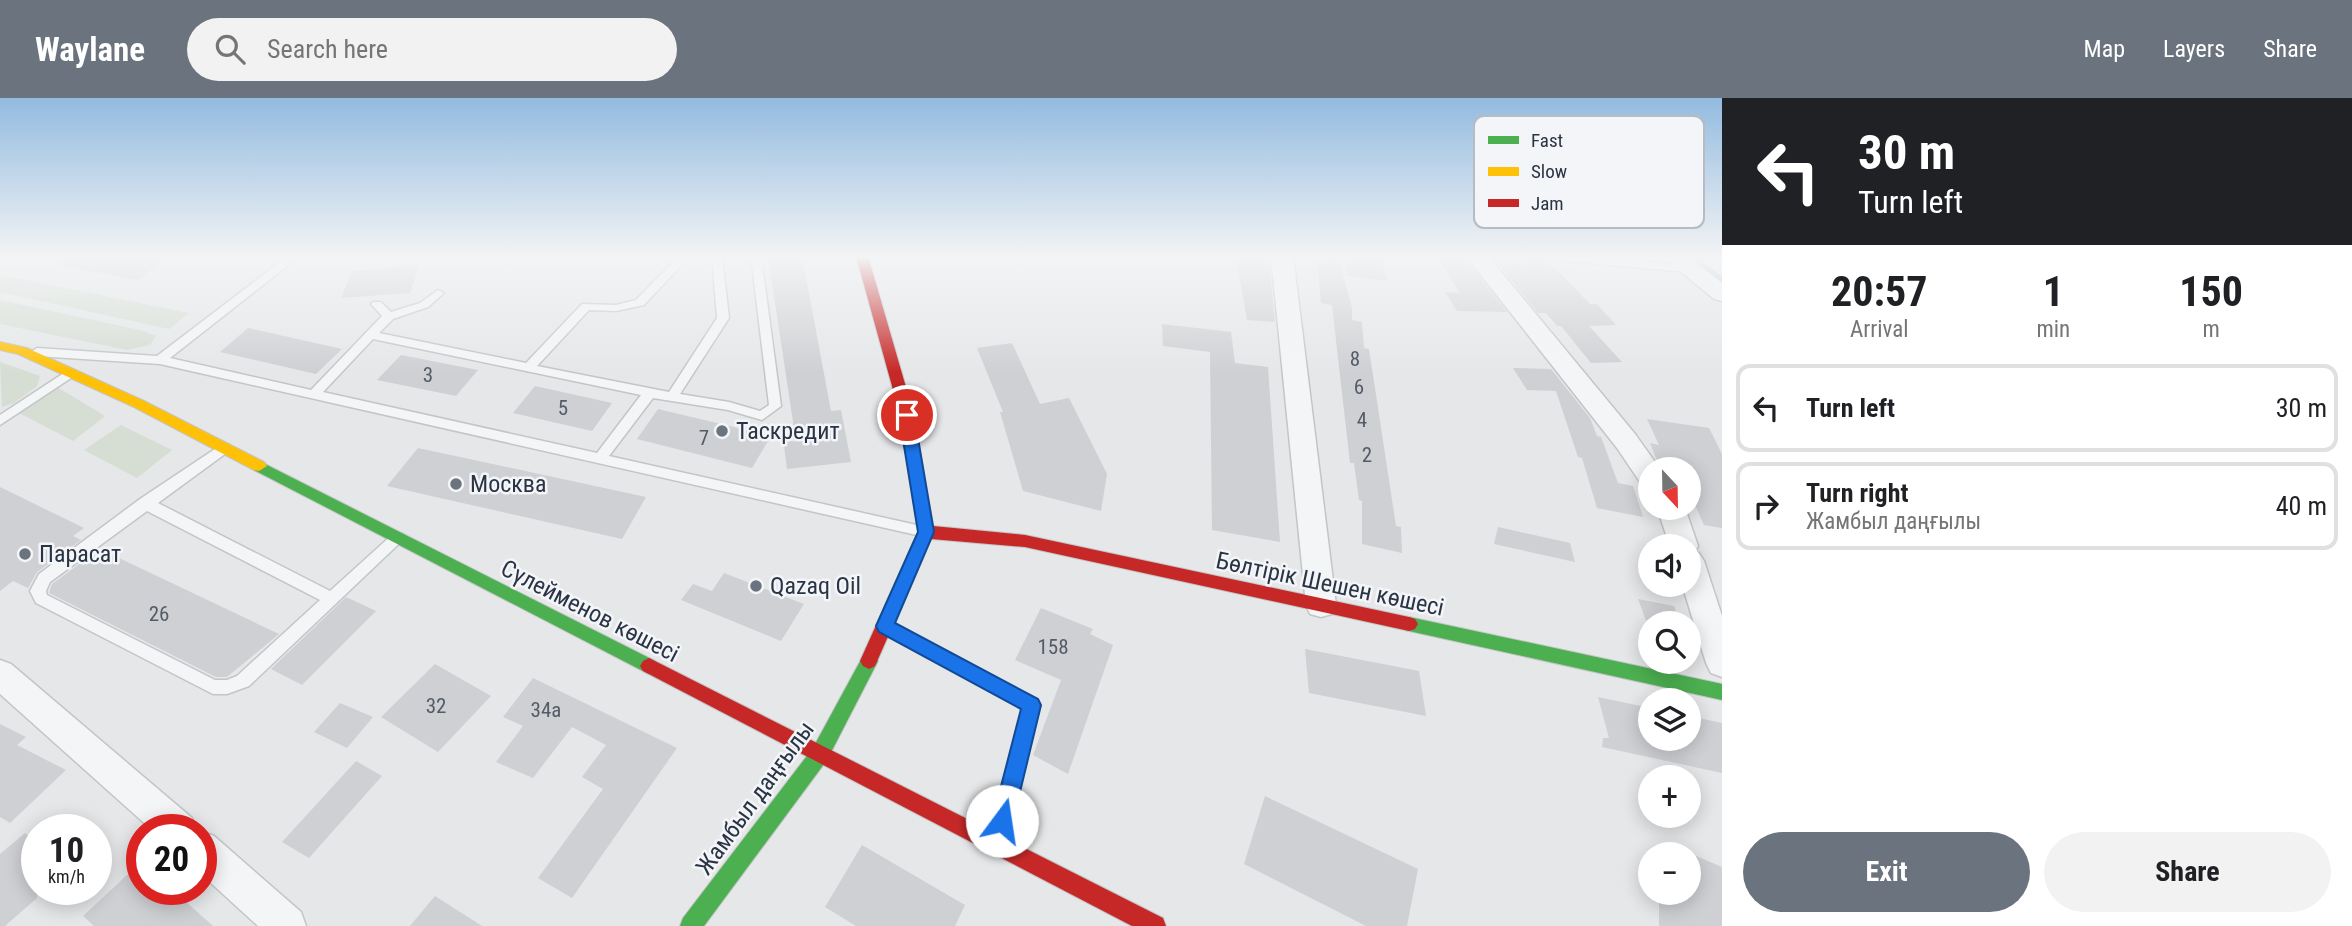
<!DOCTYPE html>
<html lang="en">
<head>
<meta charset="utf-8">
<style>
  body { margin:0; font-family:"Roboto Condensed",sans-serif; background:#f2f2f2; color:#202124; height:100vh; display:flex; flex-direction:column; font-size:26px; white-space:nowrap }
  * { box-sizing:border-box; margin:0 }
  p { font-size:23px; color:#757577 }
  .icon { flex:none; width:38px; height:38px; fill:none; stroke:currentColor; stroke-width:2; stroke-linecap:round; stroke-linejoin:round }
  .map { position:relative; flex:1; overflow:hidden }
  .sheet { display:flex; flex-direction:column; background:#fff; width:630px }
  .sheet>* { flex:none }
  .banner { background:#202124; color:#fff; overflow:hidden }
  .needle { width:46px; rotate:158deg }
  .fabs { position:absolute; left:1638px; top:359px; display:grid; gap:14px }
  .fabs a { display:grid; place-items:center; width:63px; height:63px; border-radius:50%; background:#fff; box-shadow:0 4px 18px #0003; font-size:35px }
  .speed { position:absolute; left:21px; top:716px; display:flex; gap:14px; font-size:35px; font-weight:700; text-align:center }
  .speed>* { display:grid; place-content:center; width:91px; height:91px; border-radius:50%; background:#fff; box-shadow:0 4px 18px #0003; line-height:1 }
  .speed small { font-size:18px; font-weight:400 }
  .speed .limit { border:10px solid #d22; background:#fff; color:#111 }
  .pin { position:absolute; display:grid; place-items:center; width:60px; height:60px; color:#fff; margin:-30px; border:4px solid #fff; border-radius:50%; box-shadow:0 2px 7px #0007 }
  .me { position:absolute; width:77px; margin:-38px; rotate:14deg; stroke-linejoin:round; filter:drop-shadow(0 0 5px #0008) }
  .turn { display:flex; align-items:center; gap:24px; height:147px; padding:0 21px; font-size:32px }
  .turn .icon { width:91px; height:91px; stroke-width:2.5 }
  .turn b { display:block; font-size:49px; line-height:60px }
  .eta { display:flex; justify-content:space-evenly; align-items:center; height:119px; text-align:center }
  .eta b { font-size:42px; font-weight:700; line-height:49px }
  .button { display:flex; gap:14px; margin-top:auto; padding:14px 21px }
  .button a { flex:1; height:80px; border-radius:42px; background:#6b737e; color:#fff; font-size:28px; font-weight:700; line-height:80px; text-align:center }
  .button a+a { background:#f2f2f2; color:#202124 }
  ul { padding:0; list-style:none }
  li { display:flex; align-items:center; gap:21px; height:88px; margin:0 14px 10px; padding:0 7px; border:4px solid #e0e0e0; border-radius:14px }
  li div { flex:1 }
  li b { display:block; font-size:26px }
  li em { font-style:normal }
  header { display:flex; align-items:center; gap:42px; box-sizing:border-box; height:98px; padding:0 35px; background:#6b737e; color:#fff }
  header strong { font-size:33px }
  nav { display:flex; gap:38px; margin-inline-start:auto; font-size:24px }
  .search { width:490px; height:63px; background:#f2f2f2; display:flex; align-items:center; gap:18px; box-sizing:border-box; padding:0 24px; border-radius:38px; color:#757577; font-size:26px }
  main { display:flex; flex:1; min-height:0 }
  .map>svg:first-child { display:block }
  .green { fill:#d6ded4 }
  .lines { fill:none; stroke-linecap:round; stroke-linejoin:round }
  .stream { stroke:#b3c5d5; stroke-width:6 }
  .building { fill:#ced0d3 }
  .lane-casing { stroke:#c3c5c7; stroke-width:3 }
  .street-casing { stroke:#c3c5c7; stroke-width:3 }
  .fast-casing { stroke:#c3c5c7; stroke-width:2 }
  .slow-casing { stroke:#c3c5c7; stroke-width:2 }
  .jam-casing { stroke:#c3c5c7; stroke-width:2 }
  .lane { fill:#f4f5f6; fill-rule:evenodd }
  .street { fill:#f4f5f6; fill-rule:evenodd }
  .fast { fill:#4caf50; fill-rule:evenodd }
  .slow { fill:#ffc107; fill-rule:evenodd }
  .jam { fill:#c62828; fill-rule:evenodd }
  .route { fill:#1a73e8; stroke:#114b97; stroke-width:2 }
  .poi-dot { fill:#6b737e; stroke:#f3f5f8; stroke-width:2.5 }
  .labels { text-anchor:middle; stroke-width:5; stroke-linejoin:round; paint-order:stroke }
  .number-label { font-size:21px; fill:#545c68 }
  .poi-label { font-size:24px; fill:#2a3444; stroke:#f3f5f8; text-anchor:start }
  .street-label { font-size:24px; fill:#2a3444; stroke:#f3f5f8 }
  .key { fill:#f3f5f8; stroke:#b7bbc2; stroke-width:2 }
  .key-label { font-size:19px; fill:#2a3444 }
</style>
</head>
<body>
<header>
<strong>Waylane</strong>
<div class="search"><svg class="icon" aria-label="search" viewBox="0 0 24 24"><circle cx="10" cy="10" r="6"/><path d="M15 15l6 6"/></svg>Search here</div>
<nav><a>Map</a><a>Layers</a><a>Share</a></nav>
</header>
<main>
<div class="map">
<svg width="1722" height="828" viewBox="0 0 1722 828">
  <rect width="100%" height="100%" fill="#e5e7e9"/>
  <g class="green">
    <polygon points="0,177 189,215 169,231 0,194"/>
    <polygon points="0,202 144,233 156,238 150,247 127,252 0,226"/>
    <polygon points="0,264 40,278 37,288 14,305 2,309"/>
    <polygon points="57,289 105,318 73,343 19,315"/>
    <polygon points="121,327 172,352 137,380 84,352"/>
  </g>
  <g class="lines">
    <polyline class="stream" points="1690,158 1722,182"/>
  </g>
  <g class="building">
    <polygon points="62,158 170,158 138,182 61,168"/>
    <polygon points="768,158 802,158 831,313 841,312 851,364 787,371 783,341 796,344"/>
    <polygon points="1335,158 1338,158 1352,210 1352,222 1362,224 1364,250 1369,251 1396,428 1401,429 1402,455 1362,446 1362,403 1359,402 1354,365 1350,365 1332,207 1321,205 1317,162 1329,163 1329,159"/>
    <polygon points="1344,158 1381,158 1388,183 1348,178"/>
    <polygon points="1436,158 1463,158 1507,214 1457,213 1445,194 1460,195"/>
    <polygon points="1236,159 1269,162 1275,224 1247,222"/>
    <polygon points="1536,161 1549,164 1590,206 1597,206 1616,227 1589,228 1622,264 1591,265 1561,228 1557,228 1546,215 1538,215 1496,163"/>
    <polygon points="419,168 410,195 341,200 352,173"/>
    <polygon points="1162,226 1231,234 1235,265 1268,269 1280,444 1212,432 1210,254 1163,248"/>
    <polygon points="248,230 342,251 316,276 220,254"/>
    <polygon points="1012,245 1040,306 1069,300 1107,376 1101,413 1023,393 1000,314 1003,314 977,250"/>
    <polygon points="401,257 478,272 456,298 377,282"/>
    <polygon points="1513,270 1551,271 1590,320 1597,338 1601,339 1618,385 1633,388 1643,419 1597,410 1582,360 1578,359 1556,293 1527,292"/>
    <polygon points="535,288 612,305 592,333 513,315"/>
    <polygon points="658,311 771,338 752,370 637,341"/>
    <polygon points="1647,321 1709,330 1722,356 1722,430 1704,427 1689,393 1689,371 1661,367 1656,360 1650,345 1659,347"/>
    <polygon points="418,350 646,399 622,441 387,388"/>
    <polygon points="0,389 84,430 73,438 81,442 37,474 28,490 13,483 0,493"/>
    <polygon points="1498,429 1570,445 1575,464 1494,446"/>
    <polygon points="100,451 279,536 227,579 216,579 49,495 52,486"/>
    <polygon points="724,475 804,506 781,543 681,502 693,486 712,493"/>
    <polygon points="346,499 376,513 302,587 271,571"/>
    <polygon points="1638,501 1674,508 1680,525 1647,525"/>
    <polygon points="1041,510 1093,531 1090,536 1113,547 1068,676 1033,657 1061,582 1015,562"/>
    <polygon points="1305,551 1419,573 1426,618 1309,595"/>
    <polygon points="435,566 491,598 438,654 381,619"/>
    <polygon points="533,580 677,650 572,800 538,780 603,691 582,679 606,647 572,629 533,680 496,664 523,628 503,619"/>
    <polygon points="1598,599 1650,610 1650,640 1689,640 1689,618 1722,625 1722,675 1602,649 1603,640 1609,640"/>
    <polygon points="340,605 373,619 347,650 314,634"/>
    <polygon points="0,626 26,639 17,647 66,672 10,725 0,719"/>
    <polygon points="356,663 382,678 309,760 282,744"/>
    <polygon points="1265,698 1418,771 1407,828 1366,828 1244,766"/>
    <polygon points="25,735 37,744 37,800 5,828 0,828 0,756"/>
    <polygon points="862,747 965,807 955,828 856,828 825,809"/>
    <polygon points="1689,755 1722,769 1722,828 1659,828 1659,794 1689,794"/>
    <polygon points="142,763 142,791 199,791 186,804 213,828 94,828 83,818"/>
    <polygon points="435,798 482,828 410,828"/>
  </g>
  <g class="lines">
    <defs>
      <g id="lane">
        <path d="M288 158H300L170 260 311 292 382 218 371 206 373 204H381L391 214 420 205 438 192 444 195 428 209 393 221 379 235 526 265 582 206 616 207 636 202 679 158H690L644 207 616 213 589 212 537 268 669 294 717 220 712 158H722L729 220 680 296 729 304 760 313 769 307 751 158H761L781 308 762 322 728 312 653 300 609 358 921 428 926 429 928 433 926 437 921 438 160 266 37 258 31 254 37 250 157 258ZM373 241 641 297 597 355 323 294Z"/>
        <polygon points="1536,158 1579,158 1689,168 1694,171 1689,174 1541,161"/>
        <polygon points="70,271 74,272 76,275 74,278 0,327 0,317"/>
        <path d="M224 345 229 347 231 350 229 353 158 405 330 493 393 436H403L405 440 249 588 227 596H213L36 505 30 493 39 476 140 401ZM147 413 320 502 237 578 227 582H215L47 497 46 493 50 484Z"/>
        <polygon points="889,524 1038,602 1040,607 1004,748 998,751 992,748 989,742 1023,610 884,535 881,530 884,525"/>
      </g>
      <g id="street">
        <polygon points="1271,158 1293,158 1336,507 1332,516 1321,519 1310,516 1306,507"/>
        <polygon points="1466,158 1488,158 1635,336 1660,371 1650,371 1650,387 1640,384 1617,350"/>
        <polygon points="1662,158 1687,158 1722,185 1722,203 1714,201"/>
        <polygon points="1657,410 1685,410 1698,448 1695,454 1699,455 1704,463 1722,518 1722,579 1711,575 1706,565 1682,486 1689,486 1689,448 1670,448"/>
        <polygon points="0,562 11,566 192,720 197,732 152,732 0,596"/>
        <polygon points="201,733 214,738 301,814 306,828 258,828 201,776"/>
      </g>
      <g id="fast">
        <polygon points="259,363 655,563 658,568 655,573 649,576 643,573 254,372 251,368 254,364"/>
        <polygon points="1409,519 1722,586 1722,602 1409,533 1403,531 1400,526 1403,521"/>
        <polygon points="869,555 875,558 878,563 827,662 704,828 680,828 683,820 813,650 863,558"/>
      </g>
      <polygon id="slow" points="0,244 27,250 144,303 264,364 267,368 259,373 254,372 134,309 18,256 0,252"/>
      <g id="jam">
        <polygon points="856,158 868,158 914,317 933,428 1025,437 1409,519 1415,521 1418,526 1415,531 1409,533 1025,449 931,441 875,568 869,571 863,568 860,563 918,434 900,317"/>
        <polygon points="649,560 1163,820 1166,828 1132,828 643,573 640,568 643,563"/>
      </g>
    </defs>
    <use href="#lane" class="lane-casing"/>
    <use href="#street" class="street-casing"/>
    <use href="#fast" class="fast-casing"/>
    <use href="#slow" class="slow-casing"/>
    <use href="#jam" class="jam-casing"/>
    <use href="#lane" class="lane"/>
    <use href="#street" class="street"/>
    <use href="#fast" class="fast"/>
    <use href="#slow" class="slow"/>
    <use href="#jam" class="jam"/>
  </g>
  <linearGradient id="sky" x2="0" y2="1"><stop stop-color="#93bbe0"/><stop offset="0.58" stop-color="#f3f4f5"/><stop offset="1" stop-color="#f3f4f5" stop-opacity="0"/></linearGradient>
  <rect width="1722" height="274" fill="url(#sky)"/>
  <polygon class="route" points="907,312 914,317 934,434 895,525 1038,601 1041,607 1013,723 1010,730 1002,733 995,730 992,723 1021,611 879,534 876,528 918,434 899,317"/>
  <g class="poi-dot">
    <circle cx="722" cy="333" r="7"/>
    <circle cx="456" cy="386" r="7"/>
    <circle cx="25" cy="456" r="7"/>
    <circle cx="756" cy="488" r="7"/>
  </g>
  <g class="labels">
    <g class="number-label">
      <text x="1355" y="268">8</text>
      <text x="428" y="284">3</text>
      <text x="1359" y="296">6</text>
      <text x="563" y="317">5</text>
      <text x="1362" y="329">4</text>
      <text x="704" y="347">7</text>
      <text x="1367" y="364">2</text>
      <text x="159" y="523">26</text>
      <text x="1053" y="556">158</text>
      <text x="436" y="615">32</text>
      <text x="546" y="619">34а</text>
    </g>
    <g class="poi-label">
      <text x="736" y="341">Таскредит</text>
      <text x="470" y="394">Москва</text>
      <text x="39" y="464">Парасат</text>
      <text x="770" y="496">Qazaq Oil</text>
    </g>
    <g class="street-label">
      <text transform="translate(1330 486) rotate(12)" y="8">Бөлтірік Шешен көшесі</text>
      <text transform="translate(590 513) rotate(27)" y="8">Сүлейменов көшесі</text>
      <text transform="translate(755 700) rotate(-54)" y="8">Жамбыл даңғылы</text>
    </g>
  </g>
  <rect x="1474" y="18" width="230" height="112" rx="10" class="key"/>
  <rect x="1488" y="38" width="31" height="8" fill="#4caf50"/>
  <rect x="1488" y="69" width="31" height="9" fill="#ffc107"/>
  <rect x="1488" y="101" width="31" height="8" fill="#c62828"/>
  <g class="key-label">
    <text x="1531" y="49">Fast</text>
    <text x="1531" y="80">Slow</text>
    <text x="1531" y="112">Jam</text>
  </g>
</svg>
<div class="fabs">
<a><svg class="needle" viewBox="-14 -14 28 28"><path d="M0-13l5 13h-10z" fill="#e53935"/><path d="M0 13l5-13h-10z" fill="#757577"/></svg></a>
<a><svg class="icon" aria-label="sound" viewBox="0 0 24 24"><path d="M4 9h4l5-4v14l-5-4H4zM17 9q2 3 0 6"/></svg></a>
<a><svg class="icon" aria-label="search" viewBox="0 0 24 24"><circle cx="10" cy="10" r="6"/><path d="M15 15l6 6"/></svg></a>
<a><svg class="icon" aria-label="layers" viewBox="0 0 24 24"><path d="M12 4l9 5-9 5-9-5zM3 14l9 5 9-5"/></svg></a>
<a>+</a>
<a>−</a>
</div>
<div class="speed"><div>10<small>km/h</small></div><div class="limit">20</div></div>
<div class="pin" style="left:907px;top:317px;background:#d93025"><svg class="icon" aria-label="arrive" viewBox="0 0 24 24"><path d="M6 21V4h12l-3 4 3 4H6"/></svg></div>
<svg class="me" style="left:1002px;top:723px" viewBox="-20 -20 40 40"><circle r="19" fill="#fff"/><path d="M0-13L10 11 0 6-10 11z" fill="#1a73e8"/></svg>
</div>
<section class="sheet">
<div class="banner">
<div class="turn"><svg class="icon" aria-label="left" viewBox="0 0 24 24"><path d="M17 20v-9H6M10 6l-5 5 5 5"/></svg><div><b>30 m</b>Turn left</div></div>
</div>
<div class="eta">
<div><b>20:57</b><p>Arrival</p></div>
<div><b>1</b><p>min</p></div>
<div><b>150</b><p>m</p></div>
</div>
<ul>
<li><svg class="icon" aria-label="left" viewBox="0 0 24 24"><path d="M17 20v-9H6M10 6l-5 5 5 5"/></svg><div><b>Turn left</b></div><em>30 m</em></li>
<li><svg class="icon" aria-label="right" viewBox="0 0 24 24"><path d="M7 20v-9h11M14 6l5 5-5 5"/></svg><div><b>Turn right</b><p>Жамбыл даңғылы</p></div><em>40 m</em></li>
</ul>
<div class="button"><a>Exit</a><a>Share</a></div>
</section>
</main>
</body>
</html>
